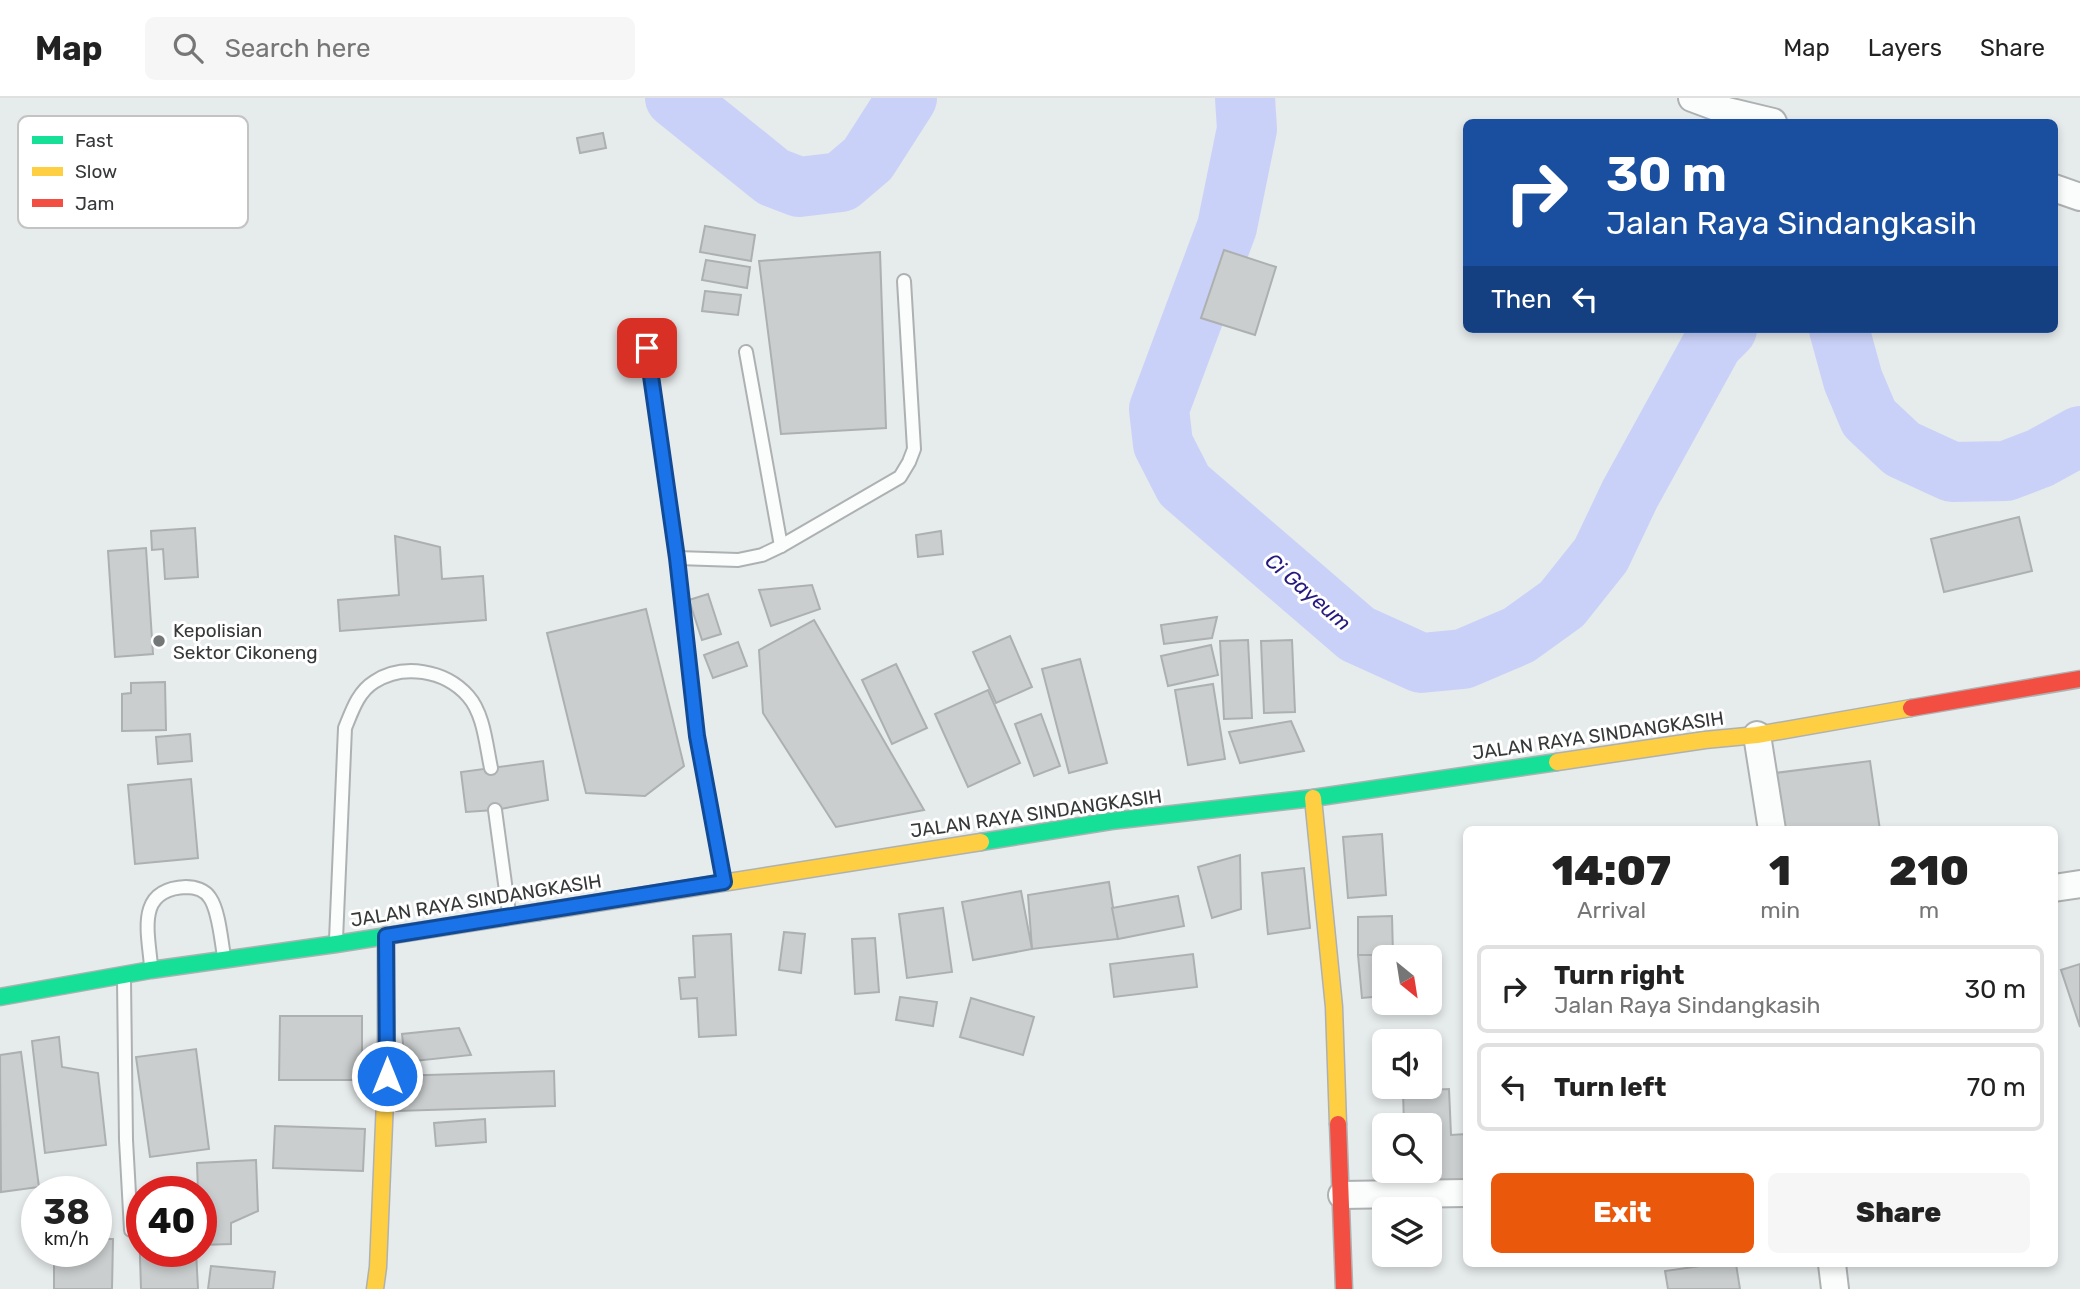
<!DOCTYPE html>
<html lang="en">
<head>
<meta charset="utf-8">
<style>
  body { margin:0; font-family:Rubik,sans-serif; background:#f6f6f6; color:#222; height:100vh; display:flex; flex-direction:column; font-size:26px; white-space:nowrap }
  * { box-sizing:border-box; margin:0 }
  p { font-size:23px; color:#767676 }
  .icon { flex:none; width:38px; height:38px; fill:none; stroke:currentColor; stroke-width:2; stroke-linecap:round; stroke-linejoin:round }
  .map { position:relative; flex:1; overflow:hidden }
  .side { position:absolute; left:1463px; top:728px; width:595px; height:441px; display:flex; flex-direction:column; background:#fff; border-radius:10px; box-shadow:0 4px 10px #0003 }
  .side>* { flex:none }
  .top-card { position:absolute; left:1463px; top:21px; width:595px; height:214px; border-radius:10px; box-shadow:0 4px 10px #0003; background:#1a4fa0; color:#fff; overflow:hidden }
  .needle { width:46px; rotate:150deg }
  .controls { position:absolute; left:1372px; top:847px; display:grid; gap:14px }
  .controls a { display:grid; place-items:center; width:70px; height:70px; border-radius:10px; background:#fff; box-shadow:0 4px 10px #0003; font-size:35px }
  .speed { position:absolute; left:21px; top:1078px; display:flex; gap:14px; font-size:35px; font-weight:700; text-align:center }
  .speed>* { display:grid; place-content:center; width:91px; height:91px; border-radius:50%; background:#fff; box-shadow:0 4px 10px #0003; line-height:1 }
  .speed small { font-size:18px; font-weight:400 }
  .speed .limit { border:10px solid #d22; background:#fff; color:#111 }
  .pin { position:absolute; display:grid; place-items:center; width:60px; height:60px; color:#fff; margin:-30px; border-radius:14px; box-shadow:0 4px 10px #0006 }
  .me { position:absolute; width:77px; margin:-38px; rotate:0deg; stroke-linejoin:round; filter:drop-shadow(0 0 5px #0008) }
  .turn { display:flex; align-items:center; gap:24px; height:147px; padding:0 28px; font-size:32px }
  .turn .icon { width:91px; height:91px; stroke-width:2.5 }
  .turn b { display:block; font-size:49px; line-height:60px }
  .then { display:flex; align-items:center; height:66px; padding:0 28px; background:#0003; gap:14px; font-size:26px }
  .eta { display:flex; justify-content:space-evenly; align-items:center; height:119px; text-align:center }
  .eta b { font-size:42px; font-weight:800; line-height:49px }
  .primary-button { display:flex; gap:14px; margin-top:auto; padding:14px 28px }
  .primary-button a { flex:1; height:80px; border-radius:10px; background:#ea580c; color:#fff; font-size:28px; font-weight:800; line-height:80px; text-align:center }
  .primary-button a+a { background:#f6f6f6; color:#222 }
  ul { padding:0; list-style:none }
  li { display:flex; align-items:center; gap:21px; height:88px; margin:0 14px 10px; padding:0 14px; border:4px solid #e0e0e0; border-radius:10px }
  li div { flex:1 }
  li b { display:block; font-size:26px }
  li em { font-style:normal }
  header { display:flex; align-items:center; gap:42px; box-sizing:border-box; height:98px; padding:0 35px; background:#fff; border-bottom:2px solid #e0e0e0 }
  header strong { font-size:33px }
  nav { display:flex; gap:38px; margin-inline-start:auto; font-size:24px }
  .search { width:490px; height:63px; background:#f6f6f6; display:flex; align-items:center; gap:18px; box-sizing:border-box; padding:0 24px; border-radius:10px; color:#767676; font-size:26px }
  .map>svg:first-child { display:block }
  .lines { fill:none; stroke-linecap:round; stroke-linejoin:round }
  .river { stroke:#cad1f8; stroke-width:60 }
  .building { fill:#cacecf; stroke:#adb0b1; stroke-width:2 }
  .lane-casing { stroke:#aeb1b2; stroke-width:16 }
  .street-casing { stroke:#aeb1b2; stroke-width:30 }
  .fast-casing { stroke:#aeb1b2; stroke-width:19 }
  .slow-casing { stroke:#aeb1b2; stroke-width:19 }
  .jam-casing { stroke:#aeb1b2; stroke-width:19 }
  .lane { stroke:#fbfcfc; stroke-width:12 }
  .street { stroke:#fbfcfc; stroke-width:26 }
  .fast { stroke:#16e098; stroke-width:16 }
  .slow { stroke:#ffcf43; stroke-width:16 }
  .jam { stroke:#f24e42; stroke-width:16 }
  .route-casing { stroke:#114b97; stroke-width:18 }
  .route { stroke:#1a73e8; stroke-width:12 }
  .poi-dot { fill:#747778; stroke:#fff; stroke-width:2.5 }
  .labels { text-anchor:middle; stroke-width:6; stroke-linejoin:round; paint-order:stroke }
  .poi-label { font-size:19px; fill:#363839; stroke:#fff; text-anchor:start }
  .street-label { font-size:19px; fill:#363839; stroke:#fff }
  .water-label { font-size:21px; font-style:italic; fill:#271a7f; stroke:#fff }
  .key { fill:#fff; stroke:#c3c3c4; stroke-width:2 }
  .key-label { font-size:19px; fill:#363839 }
</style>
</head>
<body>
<header>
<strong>Map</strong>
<div class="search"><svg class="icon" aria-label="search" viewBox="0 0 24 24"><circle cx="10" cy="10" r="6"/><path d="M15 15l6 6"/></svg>Search here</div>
<nav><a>Map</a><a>Layers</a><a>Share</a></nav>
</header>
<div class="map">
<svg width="2080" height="1191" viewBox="0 0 2080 1191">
  <rect width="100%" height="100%" fill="#e6ebec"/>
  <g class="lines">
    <g class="river">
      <polyline points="675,0 773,79 799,89 841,84 868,61 907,0"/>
      <polyline points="1245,0 1247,31 1227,129 1159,311 1163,346 1184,387 1357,536 1421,565 1463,561 1519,537 1562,506 1601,457 1630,396 1713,245 1727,231"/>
      <polyline points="1839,231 1853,282 1869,320 1902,351 1952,374 2006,373 2040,360 2080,338"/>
    </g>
  </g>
  <g class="building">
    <polygon points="603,35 606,50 580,55 577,40"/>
    <polygon points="705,128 755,137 751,163 700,154"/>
    <polygon points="1224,152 1276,169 1255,237 1201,220"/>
    <polygon points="880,154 886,330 781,336 759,163"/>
    <polygon points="706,162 750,169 747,190 702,182"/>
    <polygon points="705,193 741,197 738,217 702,213"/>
    <polygon points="2019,419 2032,473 1944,494 1931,441"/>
    <polygon points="195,430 198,479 165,481 163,451 152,452 151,433"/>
    <polygon points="941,433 943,456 918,459 916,437"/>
    <polygon points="395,438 440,449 442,481 483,478 486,522 340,533 338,502 399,497"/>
    <polygon points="146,450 153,556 115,559 108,453"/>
    <polygon points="812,487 820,511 771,528 759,492"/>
    <polygon points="708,496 721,536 702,542 689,502"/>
    <polygon points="646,511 684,668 645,698 586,695 547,535"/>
    <polygon points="1217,519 1212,540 1164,546 1161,527"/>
    <polygon points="814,522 924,712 836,729 763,615 759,552"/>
    <polygon points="1010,538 1032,589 996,605 973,554"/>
    <polygon points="1248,542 1252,620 1224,621 1220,543"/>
    <polygon points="1292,542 1295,614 1264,615 1261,543"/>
    <polygon points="738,544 747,568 713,580 704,557"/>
    <polygon points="1211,547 1218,577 1168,588 1161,558"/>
    <polygon points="1080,561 1107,665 1069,675 1042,571"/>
    <polygon points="896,566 927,630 892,646 862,582"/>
    <polygon points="165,584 166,632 122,633 122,596 131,595 131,585"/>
    <polygon points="1213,586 1225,661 1188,667 1175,592"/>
    <polygon points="988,592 1020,665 968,689 935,616"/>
    <polygon points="1041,616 1060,668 1034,678 1015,626"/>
    <polygon points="1291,623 1304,653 1240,665 1229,634"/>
    <polygon points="190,636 192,663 158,666 156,639"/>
    <polygon points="543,663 548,702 495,712 466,714 461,674"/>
    <polygon points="1870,663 1880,732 1783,732 1775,675"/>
    <polygon points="191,681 198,760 135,766 128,687"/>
    <polygon points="1382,736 1386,797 1348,800 1343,739"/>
    <polygon points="1240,757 1241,811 1212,820 1198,769"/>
    <polygon points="1304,770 1310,830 1268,836 1262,775"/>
    <polygon points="1109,784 1118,841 1032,851 1028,797"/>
    <polygon points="1021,793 1032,851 973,862 962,804"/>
    <polygon points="1178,798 1184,828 1118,841 1112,810"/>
    <polygon points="943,810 952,874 907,880 899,816"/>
    <polygon points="1392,818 1393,857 1358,857 1358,819"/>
    <polygon points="784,834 805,836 801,875 779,872"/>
    <polygon points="731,836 736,937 699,939 697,900 681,901 679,880 695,879 693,838"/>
    <polygon points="875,840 879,894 855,896 852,841"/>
    <polygon points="1413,853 1414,859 1384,859 1384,898 1362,900 1358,857 1393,857"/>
    <polygon points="1193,856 1197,889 1114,899 1110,866"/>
    <polygon points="2080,866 2080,929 2061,872"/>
    <polygon points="900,899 937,904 933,928 896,922"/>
    <polygon points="971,900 1034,919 1023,957 960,939"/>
    <polygon points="280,918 362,918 362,982 279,982"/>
    <polygon points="459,930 471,957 405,964 402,936"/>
    <polygon points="59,939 62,969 98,975 106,1047 45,1055 32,943"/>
    <polygon points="196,951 209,1051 150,1059 136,959"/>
    <polygon points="21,954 39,1089 1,1094 0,957"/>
    <polygon points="554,973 555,1008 396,1013 395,978"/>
    <polygon points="1449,991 1451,1037 1466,1036 1466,1087 1391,1090 1391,1073 1430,1073 1430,1027 1404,1027 1403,993"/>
    <polygon points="485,1021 486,1044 436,1048 434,1025"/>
    <polygon points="275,1028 365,1031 363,1073 273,1070"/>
    <polygon points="256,1062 258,1113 231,1125 231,1146 201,1147 201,1094 198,1094 197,1065"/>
    <polygon points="194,1092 194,1094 142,1094 142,1153 196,1153 198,1191 141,1191 138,1094"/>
    <polygon points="96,1141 113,1141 112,1191 54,1191 54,1153 96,1153"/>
    <polygon points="1714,1166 1736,1166 1740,1191 1668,1191 1665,1173"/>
    <polygon points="211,1168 275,1174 273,1191 208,1191"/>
  </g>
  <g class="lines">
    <defs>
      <g id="lane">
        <polyline points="647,250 677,460 697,638 723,780"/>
        <polyline points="746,254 781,448"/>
        <polyline points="677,460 738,462 762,457 781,448 900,379 909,364 914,351 904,183"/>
        <polyline points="495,712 509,815"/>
        <path d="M336 842 345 630C352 613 358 594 374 584 403 565 445 572 468 598 484 616 486 647 491 670"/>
        <path d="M151 868C148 833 136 791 186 789 195 789 205 792 210 800 219 813 221 842 224 858"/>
        <polyline points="124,882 126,1042 131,1132"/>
      </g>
      <g id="street">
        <polyline points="1692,0 1727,13 1773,24"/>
        <polyline points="2054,90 2080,99"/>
        <polyline points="1757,637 1772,732"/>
        <polyline points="2054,790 2080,786"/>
        <polyline points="1342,1097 1466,1095"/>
        <polyline points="1832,1166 1835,1191"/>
      </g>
      <g id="fast">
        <polyline points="981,744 1111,723 1313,700 1557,664"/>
        <polyline points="0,899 151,872 336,846 539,814"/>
      </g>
      <g id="slow">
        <polyline points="1557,664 1705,642 1757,637 1911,610"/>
        <polyline points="1313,700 1334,909 1338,1026"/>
        <polyline points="539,814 981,744"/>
        <polyline points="375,1191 378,1169 386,978 386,837"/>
      </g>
      <g id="jam">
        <polyline points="1911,610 2080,581"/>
        <polyline points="1338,1026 1344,1191"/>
      </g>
    </defs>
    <use href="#lane" class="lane-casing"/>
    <use href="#street" class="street-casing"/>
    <use href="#fast" class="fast-casing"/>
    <use href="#slow" class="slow-casing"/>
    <use href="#jam" class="jam-casing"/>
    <use href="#lane" class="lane"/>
    <use href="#street" class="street"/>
    <use href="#fast" class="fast"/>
    <use href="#slow" class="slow"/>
    <use href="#jam" class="jam"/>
  </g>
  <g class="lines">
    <defs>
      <polyline id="route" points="387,978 386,838 724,784 697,638 677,460 647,250"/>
    </defs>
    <use href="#route" class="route-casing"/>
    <use href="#route" class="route"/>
  </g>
  <circle class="poi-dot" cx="159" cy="543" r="7"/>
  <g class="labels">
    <g class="poi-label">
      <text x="173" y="539">Kepolisian<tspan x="173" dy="22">Sektor Cikoneng</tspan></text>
    </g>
    <g class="street-label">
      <text transform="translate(1598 637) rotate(-8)" y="7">JALAN RAYA SINDANGKASIH</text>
      <text transform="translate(1036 715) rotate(-8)" y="7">JALAN RAYA SINDANGKASIH</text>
      <text transform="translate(476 802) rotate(-9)" y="7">JALAN RAYA SINDANGKASIH</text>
    </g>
    <g class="water-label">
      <text transform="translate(1308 494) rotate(41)" y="7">Ci Gayeum</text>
    </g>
  </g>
  <rect x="18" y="18" width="230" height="112" rx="10" class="key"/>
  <rect x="32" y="38" width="31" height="8" fill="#16e098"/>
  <rect x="32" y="69" width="31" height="9" fill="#ffcf43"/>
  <rect x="32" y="101" width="31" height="8" fill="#f24e42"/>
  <g class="key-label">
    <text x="75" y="49">Fast</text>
    <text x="75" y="80">Slow</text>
    <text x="75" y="112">Jam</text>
  </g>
</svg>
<div class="controls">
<a><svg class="needle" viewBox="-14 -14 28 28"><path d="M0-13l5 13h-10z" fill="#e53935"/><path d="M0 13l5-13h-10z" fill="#767676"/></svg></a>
<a><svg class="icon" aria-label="sound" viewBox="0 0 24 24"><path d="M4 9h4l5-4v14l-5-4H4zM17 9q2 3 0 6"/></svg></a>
<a><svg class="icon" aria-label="search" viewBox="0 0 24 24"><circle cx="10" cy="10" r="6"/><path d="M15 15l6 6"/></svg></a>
<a><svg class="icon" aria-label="layers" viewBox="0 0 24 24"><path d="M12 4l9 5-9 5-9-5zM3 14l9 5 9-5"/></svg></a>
</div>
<div class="speed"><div>38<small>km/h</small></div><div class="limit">40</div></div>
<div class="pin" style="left:647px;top:250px;background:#d93025"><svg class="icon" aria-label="arrive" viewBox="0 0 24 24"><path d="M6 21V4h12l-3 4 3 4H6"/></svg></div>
<svg class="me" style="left:387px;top:978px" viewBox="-20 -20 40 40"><circle r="17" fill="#1a73e8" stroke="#fff" stroke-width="3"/><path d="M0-11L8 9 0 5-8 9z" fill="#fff"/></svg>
<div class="top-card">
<div class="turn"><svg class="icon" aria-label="right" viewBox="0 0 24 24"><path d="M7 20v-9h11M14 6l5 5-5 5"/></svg><div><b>30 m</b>Jalan Raya Sindangkasih</div></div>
<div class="then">Then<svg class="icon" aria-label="left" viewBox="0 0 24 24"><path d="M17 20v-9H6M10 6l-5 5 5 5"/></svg></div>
</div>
<section class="side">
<div class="eta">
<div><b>14:07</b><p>Arrival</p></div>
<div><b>1</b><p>min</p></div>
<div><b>210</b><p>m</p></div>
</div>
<ul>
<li><svg class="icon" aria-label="right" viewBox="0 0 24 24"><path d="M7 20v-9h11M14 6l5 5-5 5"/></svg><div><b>Turn right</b><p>Jalan Raya Sindangkasih</p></div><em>30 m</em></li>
<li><svg class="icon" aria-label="left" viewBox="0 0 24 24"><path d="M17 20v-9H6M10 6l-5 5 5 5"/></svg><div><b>Turn left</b></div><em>70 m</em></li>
</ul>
<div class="primary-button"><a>Exit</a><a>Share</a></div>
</section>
</div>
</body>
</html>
